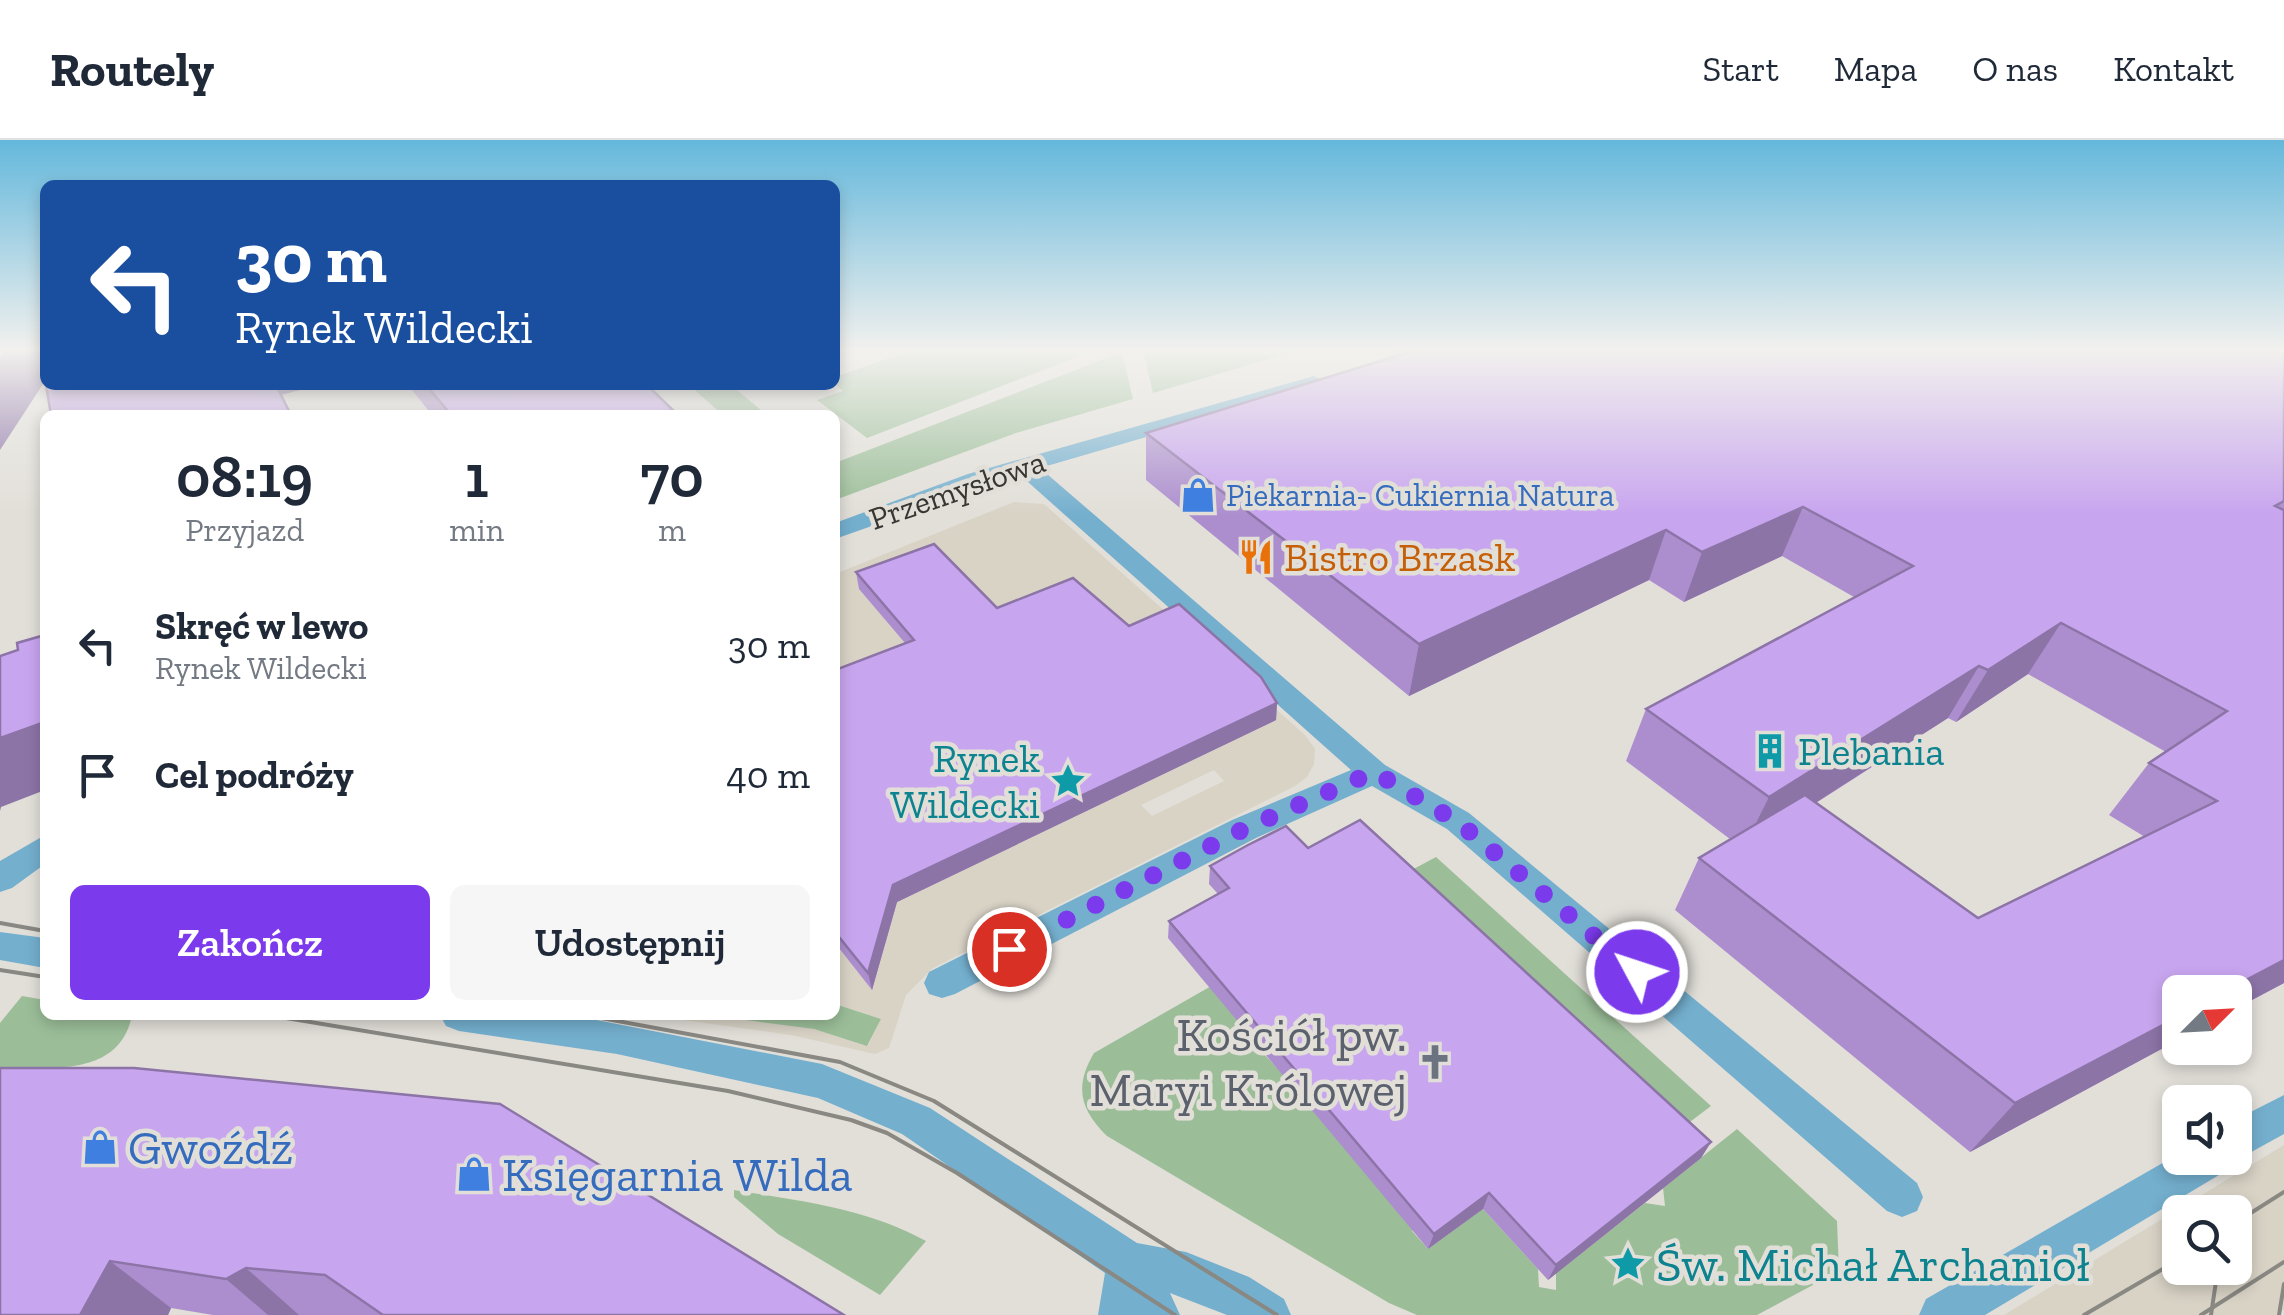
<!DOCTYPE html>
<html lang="pl">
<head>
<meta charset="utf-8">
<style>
  body { margin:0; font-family:"Zilla Slab",serif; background:#f6f6f7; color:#1f2937; height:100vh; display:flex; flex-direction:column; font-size:38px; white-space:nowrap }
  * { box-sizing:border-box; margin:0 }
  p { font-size:32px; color:#747a83 }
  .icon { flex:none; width:55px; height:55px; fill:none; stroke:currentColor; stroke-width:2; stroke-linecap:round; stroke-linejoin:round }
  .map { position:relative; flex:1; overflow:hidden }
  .drawer { position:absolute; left:40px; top:270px; width:800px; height:610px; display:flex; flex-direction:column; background:#fff; border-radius:15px; box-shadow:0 5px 15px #0003 }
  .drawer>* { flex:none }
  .guide { position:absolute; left:40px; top:40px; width:800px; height:210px; border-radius:15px; box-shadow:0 5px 15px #0003; background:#1a4fa0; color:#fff; overflow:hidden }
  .needle { width:65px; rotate:66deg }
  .buttons { position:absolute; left:2162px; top:835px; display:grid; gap:20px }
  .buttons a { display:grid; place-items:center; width:90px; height:90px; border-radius:15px; background:#fff; box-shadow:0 5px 15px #0003; font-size:50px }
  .pin { position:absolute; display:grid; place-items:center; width:85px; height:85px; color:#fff; margin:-42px; border:5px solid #fff; border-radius:50%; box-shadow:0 2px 10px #0007 }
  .me { position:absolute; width:110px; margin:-55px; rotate:310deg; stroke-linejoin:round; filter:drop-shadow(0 0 8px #0008) }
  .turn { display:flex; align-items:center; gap:35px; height:210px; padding:0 30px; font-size:45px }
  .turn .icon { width:130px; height:130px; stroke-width:2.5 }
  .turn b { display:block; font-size:70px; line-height:85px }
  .eta { display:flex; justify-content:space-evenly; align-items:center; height:170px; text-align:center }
  .eta b { font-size:60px; font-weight:600; line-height:70px }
  .button { display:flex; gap:20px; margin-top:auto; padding:20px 30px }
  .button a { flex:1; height:115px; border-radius:15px; background:#7c3aed; color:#fff; font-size:40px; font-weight:600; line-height:115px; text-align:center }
  .button a+a { background:#f6f6f7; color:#1f2937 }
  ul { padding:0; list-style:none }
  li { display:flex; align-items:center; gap:30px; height:130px; padding:0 30px }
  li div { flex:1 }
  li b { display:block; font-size:38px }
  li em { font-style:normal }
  header { display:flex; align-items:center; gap:60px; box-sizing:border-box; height:140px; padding:0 50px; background:#fff; border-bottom:2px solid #e0e1e3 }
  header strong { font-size:48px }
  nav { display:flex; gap:55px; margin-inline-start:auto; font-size:35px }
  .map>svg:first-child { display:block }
  .built { fill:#d9d3c6; fill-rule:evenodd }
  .green { fill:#9bbe98 }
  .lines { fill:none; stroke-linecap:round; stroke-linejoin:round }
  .minor { fill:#74afce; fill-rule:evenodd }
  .tram { stroke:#8a8883; stroke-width:4 }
  .wall { fill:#ac8ece; fill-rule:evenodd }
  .shaded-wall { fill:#8c74a7 }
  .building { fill:#c8a5ef; stroke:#8c74a7; stroke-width:2.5 }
  .route { stroke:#7c3aed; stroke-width:18; stroke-dasharray:0 32.4 }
  .labels { text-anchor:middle; stroke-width:9; stroke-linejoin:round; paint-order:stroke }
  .far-street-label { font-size:32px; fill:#373633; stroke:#e2dfd9 }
  .far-shop-label { font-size:32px; fill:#366cbe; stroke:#e2dfd9; text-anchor:start }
  .food-label { font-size:40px; fill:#c56008; stroke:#e2dfd9; text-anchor:start }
  .culture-label { font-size:40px; fill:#0d838f; stroke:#e2dfd9; text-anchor:start }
  .near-worship-label { font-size:48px; fill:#5b616d; stroke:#e2dfd9; text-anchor:end }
  .near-shop-label { font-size:48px; fill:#366cbe; stroke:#e2dfd9; text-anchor:start }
  .near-culture-label { font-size:48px; fill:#0d838f; stroke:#e2dfd9; text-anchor:start }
</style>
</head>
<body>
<header>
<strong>Routely</strong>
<nav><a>Start</a><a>Mapa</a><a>O nas</a><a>Kontakt</a></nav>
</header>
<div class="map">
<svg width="2284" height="1175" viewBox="0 0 2284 1175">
  <rect width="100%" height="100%" fill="#e2dfd9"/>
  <g class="built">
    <path d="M1014 362 1044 364 1305 595 1315 609 1314 624 1307 637 1295 646 933 828 906 855 889 908 875 914 791 895 648 875H709L814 889 868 905 881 879 835 864V434ZM1214 630 1224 641 1152 676 1141 665Z"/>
    <path d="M2284 1005V1170L2276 1175H2004ZM2180 1072H2235V1128H2180Z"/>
  </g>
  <g class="green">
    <polygon points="912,210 1095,210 867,298 817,260 843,251 835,244 835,237"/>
    <polygon points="1143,210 1300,210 1153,253"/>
    <polygon points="1122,212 1133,259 1016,293 835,360 835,323"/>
    <polygon points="689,245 731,245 767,275 723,275"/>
    <polygon points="1436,717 1711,966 1674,994 1393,740"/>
    <path d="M1220 841 1273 904 1261 911 1424 1083 1412 1091 1428 1109 1483 1069 1538 1129 1539 1147 1556 1150V1133L1645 1063 1665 1066 1663 1048 1737 989 1837 1081 1839 1131 1757 1175H1417L1389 1163 1107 996C1080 969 1074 947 1094 913Z"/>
    <path d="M22 856 45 860V875H132C120 938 48 928 0 927V883Z"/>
    <polygon points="835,864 881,879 867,906 814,889 708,875 835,875"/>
    <path d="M734 1050C801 1061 866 1068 926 1101L880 1155 778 1094 734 1057Z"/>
  </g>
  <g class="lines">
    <g class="minor">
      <polygon points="1387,210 1411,210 1416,216 1406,222"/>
      <polygon points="1314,236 1325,242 1321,246 1040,328 1385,625 1469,673 1917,1043 1923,1057 1917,1071 1902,1077 1887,1071 1447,689 1372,646 1256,698 955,854 942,858 929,854 924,843 929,832 1232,680 1351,630 1019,334 835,399 835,383 968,334"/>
      <polygon points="45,695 45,724 12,748 0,752 0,721"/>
      <polygon points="0,792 45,798 45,828 0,820"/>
      <polygon points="440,875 571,875 822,924 930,968 1137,1103 1186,1112 1249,1137 1284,1159 1291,1175 1227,1175 1170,1153 1180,1175 1098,1175 1105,1133 902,994 818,958 617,914 459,891 446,886"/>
      <polygon points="2284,955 2284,994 2235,1021 2229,1019 2224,1032 1985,1175 1919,1175 1926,1159 2180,1013 2180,1018 2235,1018 2235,980"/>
    </g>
    <g class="tram">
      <polyline points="0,783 45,791"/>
      <polyline points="0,830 45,837"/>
      <polyline points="268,875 728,951 851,980 887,993 957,1033 1175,1175"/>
      <polyline points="585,875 840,922 934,961 1277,1175"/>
      <polyline points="2235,1083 2284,1052"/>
      <polyline points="2084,1175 2180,1119"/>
      <polyline points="2201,1175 2284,1122"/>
      <polyline points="2211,1175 2218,1128"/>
      <polyline points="2279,1175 2284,1144"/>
    </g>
  </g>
  <g class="wall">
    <path d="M2284 210V843L2235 869V852H2180V899L1970 1012 1675 770 1699 718 1730 699 1626 621 1646 569 1854 457 1782 416 1684 462 1649 440 1409 556 1146 340V293ZM2028 534 2166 612 2149 623 2109 675 2145 697 1978 778 1816 663 1948 578 1956 582Z"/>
    <polygon points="408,245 647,245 678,275 432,275"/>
    <polygon points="856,432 997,468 1129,486 1277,563 1276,580 897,762 872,850 835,803 835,530 905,503 859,449"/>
    <polygon points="1308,708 1711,1002 1701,1018 1548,1140 1483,1069 1428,1109 1168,798 1169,781 1218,754 1209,744 1210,726"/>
    <polygon points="0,928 844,1175 213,1175 171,1168 168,1175 0,1175"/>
  </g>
  <g class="shaded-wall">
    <polygon points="5,210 45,210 45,241 0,310 0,218"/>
    <polygon points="276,245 319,245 281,255"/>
    <polygon points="1803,367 1782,416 1684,462 1702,412"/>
    <polygon points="1666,390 1649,440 1409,556 1419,504"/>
    <polygon points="2061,483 2028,534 1956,582 1988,530"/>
    <polygon points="1979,526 1948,578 1743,709 1769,657"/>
    <polygon points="1277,563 1276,580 897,762 872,850 868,833 893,745"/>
    <polygon points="45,582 45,650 1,667 0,671 0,598"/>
    <polygon points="2284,820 2284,843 2235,869 2235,852 2223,852"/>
    <polygon points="2180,876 2180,899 1970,1012 2015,963"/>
    <polygon points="1711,1002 1701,1018 1548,1140 1556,1125"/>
    <polygon points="1489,1053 1483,1069 1428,1109 1434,1094"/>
    <polygon points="110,1121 171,1168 168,1175 80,1175"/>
    <polygon points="246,1128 299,1175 268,1175 226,1139"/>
  </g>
  <g class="building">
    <polygon points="41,210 45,210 45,237"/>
    <polygon points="1416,210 2284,210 2284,361 2275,366 2284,370 2284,820 2223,852 2180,852 2180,876 2015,963 1699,718 1805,655 1978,778 2217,661 2149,623 2227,571 2061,483 1988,530 1979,526 1769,657 1646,569 1913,426 1803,367 1702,412 1666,390 1419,504 1146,293"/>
    <polygon points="46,245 276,245 291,275 51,275"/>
    <polygon points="426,245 647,245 678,275 448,275 447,270"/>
    <polygon points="934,404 997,468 1073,438 1129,486 1179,464 1261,537 1277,563 893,745 868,833 835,792 835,530 914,500 856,432"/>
    <polygon points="45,495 45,582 0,598 0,516 18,510 17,503"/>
    <polygon points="1360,680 1711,1002 1556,1125 1489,1053 1434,1094 1169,781 1229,748 1210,726 1248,705 1286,686 1308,708"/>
    <polygon points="0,928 134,928 500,964 844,1175 383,1175 325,1135 246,1128 226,1139 110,1121 80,1175 0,1175"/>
  </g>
  <linearGradient id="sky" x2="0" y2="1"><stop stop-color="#64b8dc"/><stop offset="0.56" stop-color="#f2f1ee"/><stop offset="1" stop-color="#f2f1ee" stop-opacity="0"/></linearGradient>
  <rect width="2284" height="375" fill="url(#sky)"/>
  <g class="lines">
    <polyline class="route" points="1009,809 1244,689 1374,632 1458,682 1637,832"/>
  </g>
  <defs>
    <symbol id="shop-bare" viewBox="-9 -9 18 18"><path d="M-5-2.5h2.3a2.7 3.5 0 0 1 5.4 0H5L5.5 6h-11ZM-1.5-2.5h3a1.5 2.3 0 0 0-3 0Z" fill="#3f7fe0" stroke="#e2dfd9" stroke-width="2.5" paint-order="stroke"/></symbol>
    <symbol id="restaurant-bare" viewBox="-9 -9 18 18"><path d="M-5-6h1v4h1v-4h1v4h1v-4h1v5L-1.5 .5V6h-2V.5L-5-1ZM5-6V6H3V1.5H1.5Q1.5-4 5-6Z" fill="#e8710a" stroke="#e2dfd9" stroke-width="2.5" paint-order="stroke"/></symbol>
    <symbol id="building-bare" viewBox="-9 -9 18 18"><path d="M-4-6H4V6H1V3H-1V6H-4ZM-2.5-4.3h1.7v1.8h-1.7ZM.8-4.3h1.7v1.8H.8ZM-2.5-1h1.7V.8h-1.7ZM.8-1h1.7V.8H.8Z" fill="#0f9aa8" stroke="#e2dfd9" stroke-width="2.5" paint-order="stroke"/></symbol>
    <symbol id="sight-bare" viewBox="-9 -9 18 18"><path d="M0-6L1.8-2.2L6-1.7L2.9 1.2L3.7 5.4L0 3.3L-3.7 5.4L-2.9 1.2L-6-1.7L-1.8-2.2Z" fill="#0f9aa8" stroke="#e2dfd9" stroke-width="2.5" paint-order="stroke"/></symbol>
    <symbol id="church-bare" viewBox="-9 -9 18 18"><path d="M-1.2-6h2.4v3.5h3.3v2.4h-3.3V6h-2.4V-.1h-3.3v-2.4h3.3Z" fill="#6b7280" stroke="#e2dfd9" stroke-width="2.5" paint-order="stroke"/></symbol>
  </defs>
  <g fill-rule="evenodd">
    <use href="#shop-bare" x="1173" y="330" width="50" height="50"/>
    <use href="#restaurant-bare" x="1231" y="392" width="50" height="50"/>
    <use href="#building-bare" x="1745" y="586" width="50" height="50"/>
    <use href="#sight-bare" x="1043" y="616" width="50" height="50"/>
    <use href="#church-bare" x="1410" y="897" width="50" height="50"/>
    <use href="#shop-bare" x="75" y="982" width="50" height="50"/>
    <use href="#shop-bare" x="449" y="1009" width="50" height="50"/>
    <use href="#sight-bare" x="1603" y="1099" width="50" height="50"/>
  </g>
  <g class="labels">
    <g class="far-street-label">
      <text transform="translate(957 350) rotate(-19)" y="11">Przemysłowa</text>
    </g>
    <g class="far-shop-label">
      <text x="1226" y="366">Piekarnia- Cukiernia Natura</text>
    </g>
    <g class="food-label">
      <text x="1284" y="431">Bistro Brzask</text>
    </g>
    <g class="culture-label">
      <text x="1798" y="625">Plebania</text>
      <text x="1040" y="632" text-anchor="end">Rynek<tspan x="1040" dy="46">Wildecki</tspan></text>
    </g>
    <g class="near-worship-label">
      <text x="1407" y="911">Kościół pw.<tspan x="1407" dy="55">Maryi Królowej</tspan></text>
    </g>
    <g class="near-shop-label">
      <text x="128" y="1024">Gwoźdź</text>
      <text x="502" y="1051">Księgarnia Wilda</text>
    </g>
    <g class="near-culture-label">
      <text x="1656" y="1141">Św. Michał Archanioł</text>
    </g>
  </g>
</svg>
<div class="buttons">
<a><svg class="needle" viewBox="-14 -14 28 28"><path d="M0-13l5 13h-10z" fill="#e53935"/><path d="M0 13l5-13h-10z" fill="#747a83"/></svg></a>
<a><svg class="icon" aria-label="sound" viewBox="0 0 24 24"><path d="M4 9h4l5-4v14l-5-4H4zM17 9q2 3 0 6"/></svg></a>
<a><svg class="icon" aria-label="search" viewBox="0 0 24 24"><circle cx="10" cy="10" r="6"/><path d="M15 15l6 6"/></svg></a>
</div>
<div class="pin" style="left:1009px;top:809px;background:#d93025"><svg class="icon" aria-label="arrive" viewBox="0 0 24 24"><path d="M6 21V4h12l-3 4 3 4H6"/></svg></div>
<svg class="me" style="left:1637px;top:832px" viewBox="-20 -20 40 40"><circle r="17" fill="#7c3aed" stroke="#fff" stroke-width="3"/><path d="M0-11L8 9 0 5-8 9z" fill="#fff"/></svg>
<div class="guide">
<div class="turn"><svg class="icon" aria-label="left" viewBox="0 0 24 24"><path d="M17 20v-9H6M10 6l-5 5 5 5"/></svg><div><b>30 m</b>Rynek Wildecki</div></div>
</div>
<section class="drawer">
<div class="eta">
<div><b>08:19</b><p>Przyjazd</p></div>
<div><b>1</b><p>min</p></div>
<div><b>70</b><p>m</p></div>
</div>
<ul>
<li><svg class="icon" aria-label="left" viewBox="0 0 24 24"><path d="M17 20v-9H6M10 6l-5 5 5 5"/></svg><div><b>Skręć w lewo</b><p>Rynek Wildecki</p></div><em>30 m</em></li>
<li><svg class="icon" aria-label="arrive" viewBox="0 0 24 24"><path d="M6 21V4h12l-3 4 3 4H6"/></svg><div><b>Cel podróży</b></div><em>40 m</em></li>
</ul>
<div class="button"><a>Zakończ</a><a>Udostępnij</a></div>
</section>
</div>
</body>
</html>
